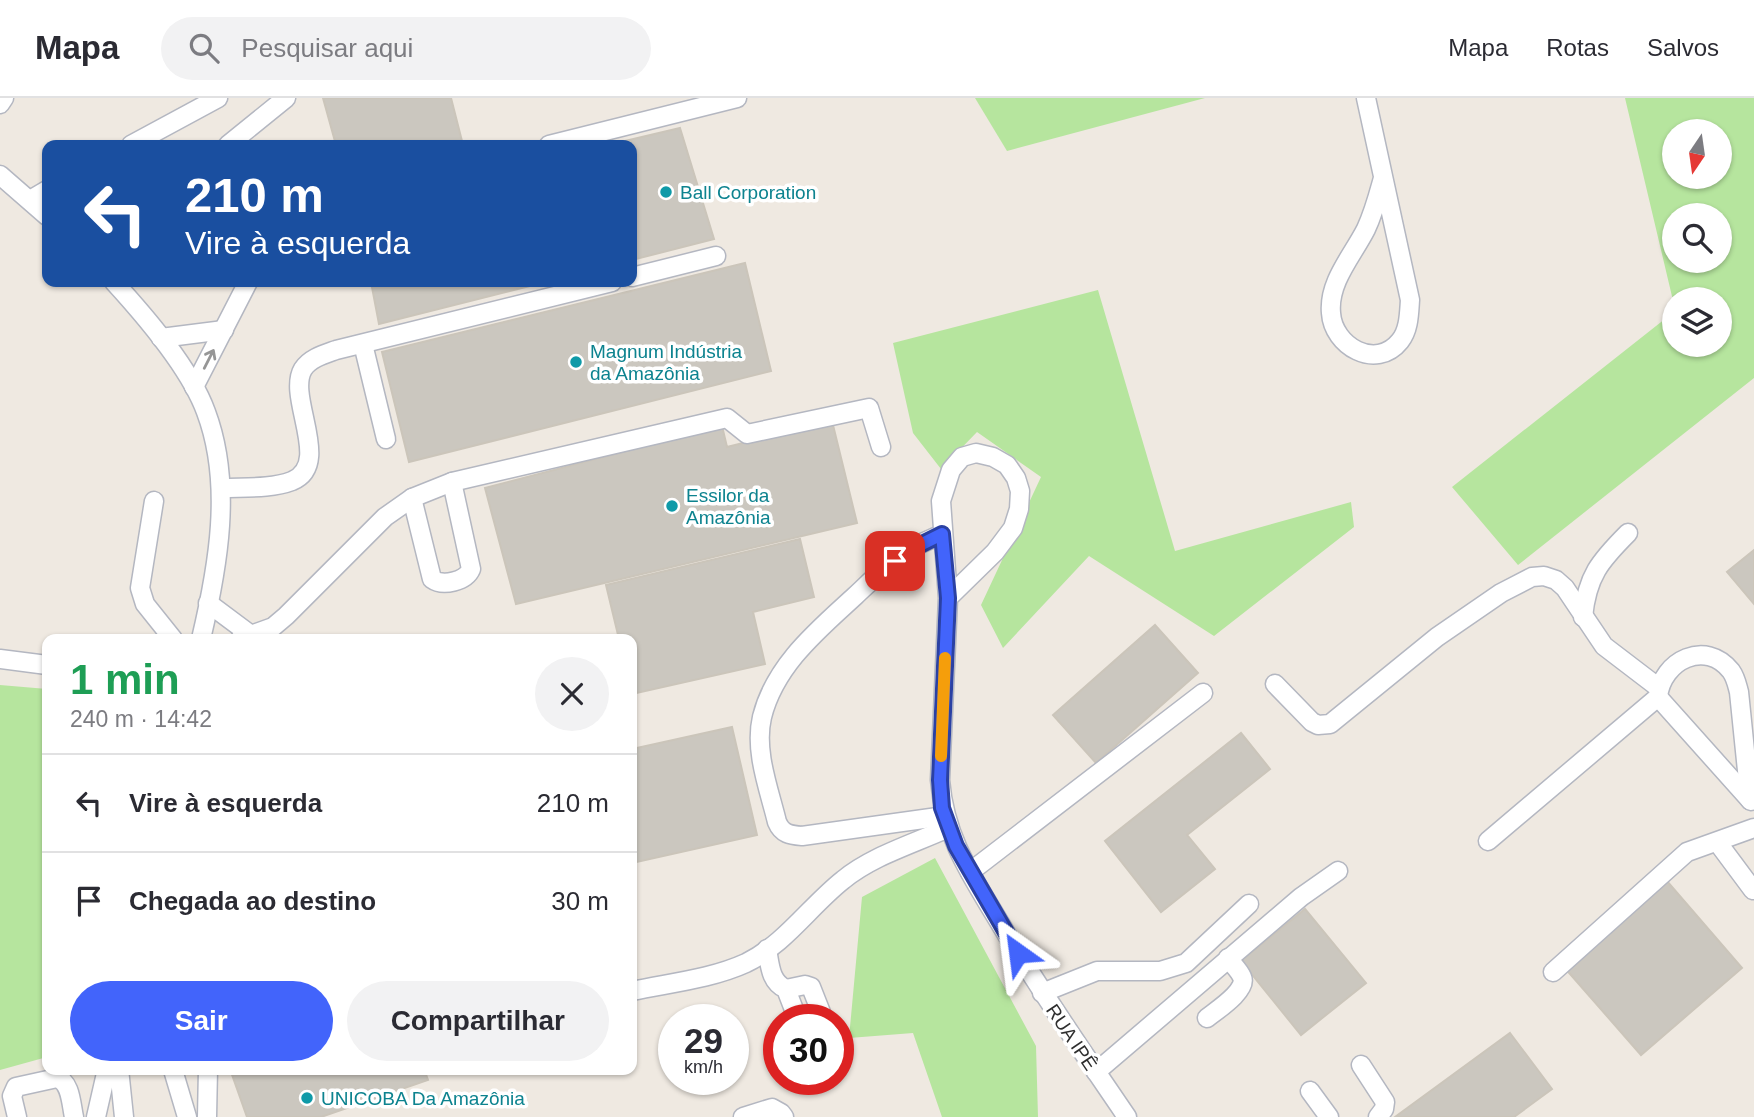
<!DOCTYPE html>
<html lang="pt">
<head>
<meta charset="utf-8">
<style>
  body { margin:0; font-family:Helvetica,sans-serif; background:#f2f2f3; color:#2b2b33; height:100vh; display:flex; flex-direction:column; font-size:26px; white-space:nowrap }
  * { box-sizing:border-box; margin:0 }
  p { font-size:23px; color:#7c7c81 }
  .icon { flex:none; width:38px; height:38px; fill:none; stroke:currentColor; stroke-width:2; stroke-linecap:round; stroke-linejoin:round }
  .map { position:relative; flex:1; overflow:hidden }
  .details { position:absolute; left:42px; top:536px; width:595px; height:441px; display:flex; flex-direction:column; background:#fff; border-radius:14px; box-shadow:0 2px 5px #0004 }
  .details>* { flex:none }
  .guide { position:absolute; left:42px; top:42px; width:595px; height:147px; border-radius:14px; box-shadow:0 2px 5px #0004; background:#1a4fa0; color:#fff; overflow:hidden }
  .needle { width:46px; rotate:193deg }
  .tools { position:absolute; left:1662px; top:21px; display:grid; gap:14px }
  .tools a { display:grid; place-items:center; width:70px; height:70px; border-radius:50%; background:#fff; box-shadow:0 2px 5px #0004; font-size:35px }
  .speed { position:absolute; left:658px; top:906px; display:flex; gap:14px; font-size:35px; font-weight:700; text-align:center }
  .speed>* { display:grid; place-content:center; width:91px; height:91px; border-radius:50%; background:#fff; box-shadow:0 2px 5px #0004; line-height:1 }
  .speed small { font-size:18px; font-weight:400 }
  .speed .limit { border:10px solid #d22; background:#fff; color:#111 }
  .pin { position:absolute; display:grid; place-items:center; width:60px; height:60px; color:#fff; margin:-30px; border-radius:14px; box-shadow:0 4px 10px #0006 }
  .me { position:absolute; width:77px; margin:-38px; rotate:329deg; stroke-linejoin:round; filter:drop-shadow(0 0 5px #0008) }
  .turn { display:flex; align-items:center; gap:24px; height:147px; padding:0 28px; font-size:32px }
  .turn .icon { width:91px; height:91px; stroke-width:2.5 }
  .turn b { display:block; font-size:49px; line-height:60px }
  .round { display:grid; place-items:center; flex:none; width:74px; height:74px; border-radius:37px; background:#f2f2f3 }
  .head { display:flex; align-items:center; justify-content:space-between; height:119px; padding:0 28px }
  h1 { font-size:42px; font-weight:700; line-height:52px; color:#1e9e55 }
  .button { display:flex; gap:14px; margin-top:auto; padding:14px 28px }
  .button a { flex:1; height:80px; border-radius:42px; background:#4264fb; color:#fff; font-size:28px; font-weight:700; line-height:80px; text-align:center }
  .button a+a { background:#f2f2f3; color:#2b2b33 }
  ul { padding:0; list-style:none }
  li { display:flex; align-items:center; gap:21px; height:98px; padding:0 28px; border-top:2px solid #e1e1e2 }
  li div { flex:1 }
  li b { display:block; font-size:26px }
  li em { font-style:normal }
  header { display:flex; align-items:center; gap:42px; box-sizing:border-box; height:98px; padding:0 35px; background:#fff; border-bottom:2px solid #e1e1e2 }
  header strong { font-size:33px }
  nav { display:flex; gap:38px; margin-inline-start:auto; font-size:24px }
  .search { width:490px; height:63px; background:#f2f2f3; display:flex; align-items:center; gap:18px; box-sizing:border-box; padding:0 24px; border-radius:38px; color:#7c7c81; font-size:26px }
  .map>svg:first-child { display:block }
  .green { fill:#b6e59e; fill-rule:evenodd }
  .building { fill:#cbc7bf; stroke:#cbc5ba; stroke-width:2 }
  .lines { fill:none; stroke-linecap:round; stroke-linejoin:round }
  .minor-casing { stroke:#b4b7c1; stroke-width:21 }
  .minor { stroke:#fff; stroke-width:18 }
  .oneway { stroke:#969696 }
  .route-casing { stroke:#2b41a3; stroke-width:18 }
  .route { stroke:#4264fb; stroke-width:12 }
  .slow { stroke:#f59e0b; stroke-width:12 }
  .culture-dot { fill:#0f9aa8; stroke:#fff; stroke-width:2.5 }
  .labels { text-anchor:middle; stroke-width:7; stroke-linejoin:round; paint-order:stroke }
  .culture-label { font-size:19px; fill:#0d838f; stroke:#fff; text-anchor:start }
  .street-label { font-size:19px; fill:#2e2e2e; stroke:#fff }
</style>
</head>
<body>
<header>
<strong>Mapa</strong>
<div class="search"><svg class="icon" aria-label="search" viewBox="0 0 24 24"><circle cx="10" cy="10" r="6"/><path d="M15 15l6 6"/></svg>Pesquisar aqui</div>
<nav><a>Mapa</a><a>Rotas</a><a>Salvos</a></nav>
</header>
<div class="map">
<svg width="1754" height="1019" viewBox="0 0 1754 1019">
  <rect width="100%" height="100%" fill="#efe9e1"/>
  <g class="green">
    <polygon points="975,0 1205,0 1007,53"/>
    <path d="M1625 0H1754V280L1518 467 1452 389 1675 213V247H1720V201H1675V211ZM1675 33H1720V79H1675ZM1675 117H1720V163H1675Z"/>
    <polygon points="1098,192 1175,453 1351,404 1354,429 1214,538 1089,458 1003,550 981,507 1041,379 977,334 941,371 913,335 893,245"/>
    <polygon points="0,587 47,591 47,959 0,972"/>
    <polygon points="935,760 1036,948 1038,1019 942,1019 913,935 849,940 862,799"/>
  </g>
  <g class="building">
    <polygon points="323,0 451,0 463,47 336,47"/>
    <polygon points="680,30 714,141 632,162 632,47 608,47"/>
    <polygon points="745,165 771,273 409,364 382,254"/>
    <polygon points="371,184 546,184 379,226"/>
    <polygon points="832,323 857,425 516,506 485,390 722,328 727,349"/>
    <polygon points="800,441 814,499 753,514 765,566 632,596 632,541 619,541 606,487"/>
    <polygon points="1754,452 1754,506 1727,474"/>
    <polygon points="1155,527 1198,575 1096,665 1053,617"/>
    <polygon points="732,629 757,737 632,765 632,651"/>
    <polygon points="1241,635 1270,671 1187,737 1215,771 1161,814 1105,743"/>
    <polygon points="1666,782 1742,870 1641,957 1564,869"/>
    <polygon points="1305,811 1366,885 1301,937 1241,863"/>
    <polygon points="1510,935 1552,991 1514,1019 1395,1019"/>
    <polygon points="230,971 424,971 428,982 321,1019 247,1019"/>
  </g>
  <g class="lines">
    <defs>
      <g id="minor">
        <path d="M1366 0 1410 202C1409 216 1409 232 1400 243 1376 273 1333 248 1331 215 1328 184 1353 157 1366 131 1374 114 1378 98 1383 80"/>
        <polyline points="0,6 4,0"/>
        <polyline points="131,47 218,0"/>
        <polyline points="228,47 286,0"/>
        <polyline points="549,47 737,0"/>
        <polyline points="0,77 47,118"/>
        <polyline points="30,102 47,92"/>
        <polyline points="632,179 716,158"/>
        <path d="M114 184C146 219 190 270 206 314 233 386 218 469 201 541"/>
        <polyline points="161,240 224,232"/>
        <polyline points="363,246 386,341"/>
        <polyline points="194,289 248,184"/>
        <path d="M222 390C245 389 271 391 292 383 333 366 286 299 303 271 310 260 325 256 336 252L612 184"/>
        <path d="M412 400 432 481C443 489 466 483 471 471L452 384"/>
        <polyline points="154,403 140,490 145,506 173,541"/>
        <path d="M942 436C931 441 919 446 908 452 889 465 872 482 855 498 818 532 775 567 762 619 754 653 769 691 777 724 782 736 790 737 802 738L945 718"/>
        <path d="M948 500 995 454 1013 430 1019 411 1020 393 1016 380 1007 367 993 359 976 355 962 359 951 372 941 403 948 500 940 682C945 743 974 781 1004 832 1042 896 1085 957 1127 1019"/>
        <polyline points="208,505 251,537"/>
        <path d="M1583 519C1587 478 1600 463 1628 435"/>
        <polyline points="240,541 273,529 286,518 385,419 412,400 452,384 727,320 747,336 869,310 881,349"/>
        <polyline points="0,561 47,567"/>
        <polyline points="1275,586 1312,624 1318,627 1330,626 1437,539 1501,495 1532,479 1544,478 1556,482 1565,490 1604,548 1659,590"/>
        <path d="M1658 599C1662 562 1706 541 1731 573 1736 580 1737 587 1739 594L1750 702"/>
        <polyline points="1658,599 1751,703"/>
        <polyline points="1488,743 1658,599"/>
        <polyline points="1718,745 1753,792"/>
        <polyline points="970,774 1203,595"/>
        <path d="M767 851C770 867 770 884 786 891L798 922"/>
        <polyline points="1553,874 1687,754 1754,730"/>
        <polyline points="786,891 805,887 811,889 824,922"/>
        <path d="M632 893C669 885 711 881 746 865 785 846 810 808 843 782 872 758 913 746 948 730"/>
        <polyline points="1042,895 1097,873 1160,873 1186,865 1249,806"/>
        <path d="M1207 920C1217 912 1248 892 1242 879 1239 872 1232 866 1228 860"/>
        <polyline points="1361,967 1385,1004 1384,1011 1378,1019"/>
        <polyline points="119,971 124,1019"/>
        <polyline points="173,972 187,1019"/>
        <polyline points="1096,974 1301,799 1338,773"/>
        <polyline points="1310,993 1329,1019"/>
        <path d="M17 1019 12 998 16 989 57 980C71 984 71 1006 74 1019"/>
        <polyline points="96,1019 107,971"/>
        <polyline points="207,1019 208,971"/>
        <polyline points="743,1019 772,1010 781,1015 784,1019"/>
      </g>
    </defs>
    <use href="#minor" class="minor-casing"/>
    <use href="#minor" class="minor"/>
  </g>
  <defs><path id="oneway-shaft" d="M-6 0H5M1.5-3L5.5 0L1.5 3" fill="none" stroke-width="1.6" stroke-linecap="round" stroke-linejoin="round" transform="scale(1.75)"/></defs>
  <use class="oneway" href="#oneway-shaft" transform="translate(209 261) rotate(-63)"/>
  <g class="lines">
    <defs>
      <polyline id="route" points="895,463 908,453 942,436 948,500 940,682 942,710 956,748 1018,855"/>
    </defs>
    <use href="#route" class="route-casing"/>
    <use href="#route" class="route"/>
    <polyline class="slow" points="941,658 945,560"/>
  </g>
  <g class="culture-dot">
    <circle cx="666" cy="94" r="7"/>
    <circle cx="576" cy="264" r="7"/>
    <circle cx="672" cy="408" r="7"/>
    <circle cx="307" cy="1000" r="7"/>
  </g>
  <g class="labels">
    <g class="culture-label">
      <text x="680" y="101">Ball Corporation</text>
      <text x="590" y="260">Magnum Indústria<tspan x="590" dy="22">da Amazônia</tspan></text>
      <text x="686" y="404">Essilor da<tspan x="686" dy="22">Amazônia</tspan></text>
      <text x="321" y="1007">UNICOBA Da Amazônia</text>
    </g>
    <g class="street-label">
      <text transform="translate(1072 939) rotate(56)" y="7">RUA IPÊ</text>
    </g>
  </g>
</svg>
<div class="tools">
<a><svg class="needle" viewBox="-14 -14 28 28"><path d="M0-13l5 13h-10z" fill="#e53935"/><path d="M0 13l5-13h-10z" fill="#7c7c81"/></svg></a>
<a><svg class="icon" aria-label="search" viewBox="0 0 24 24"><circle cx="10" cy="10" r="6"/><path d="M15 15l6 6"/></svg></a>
<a><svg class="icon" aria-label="layers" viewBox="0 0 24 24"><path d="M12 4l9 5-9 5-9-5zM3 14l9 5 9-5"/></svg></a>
</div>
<div class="speed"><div>29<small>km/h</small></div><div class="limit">30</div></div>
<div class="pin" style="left:895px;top:463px;background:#d93025"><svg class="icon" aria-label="arrive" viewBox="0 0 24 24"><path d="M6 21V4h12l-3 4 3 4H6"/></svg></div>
<svg class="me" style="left:1018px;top:855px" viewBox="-20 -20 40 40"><path d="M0-17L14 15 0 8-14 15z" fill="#4264fb" stroke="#fff" stroke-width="4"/></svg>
<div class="guide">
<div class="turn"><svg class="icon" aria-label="left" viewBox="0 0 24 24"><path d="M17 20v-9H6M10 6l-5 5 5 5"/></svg><div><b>210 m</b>Vire à esquerda</div></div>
</div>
<section class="details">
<div class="head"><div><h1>1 min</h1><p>240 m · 14:42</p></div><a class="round"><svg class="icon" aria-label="close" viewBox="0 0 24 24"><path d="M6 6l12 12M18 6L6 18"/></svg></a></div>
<ul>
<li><svg class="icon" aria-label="left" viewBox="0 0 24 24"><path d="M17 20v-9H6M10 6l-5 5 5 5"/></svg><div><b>Vire à esquerda</b></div><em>210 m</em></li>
<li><svg class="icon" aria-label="arrive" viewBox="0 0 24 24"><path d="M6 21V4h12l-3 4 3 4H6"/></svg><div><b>Chegada ao destino</b></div><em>30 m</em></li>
</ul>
<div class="button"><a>Sair</a><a>Compartilhar</a></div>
</section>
</div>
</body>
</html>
